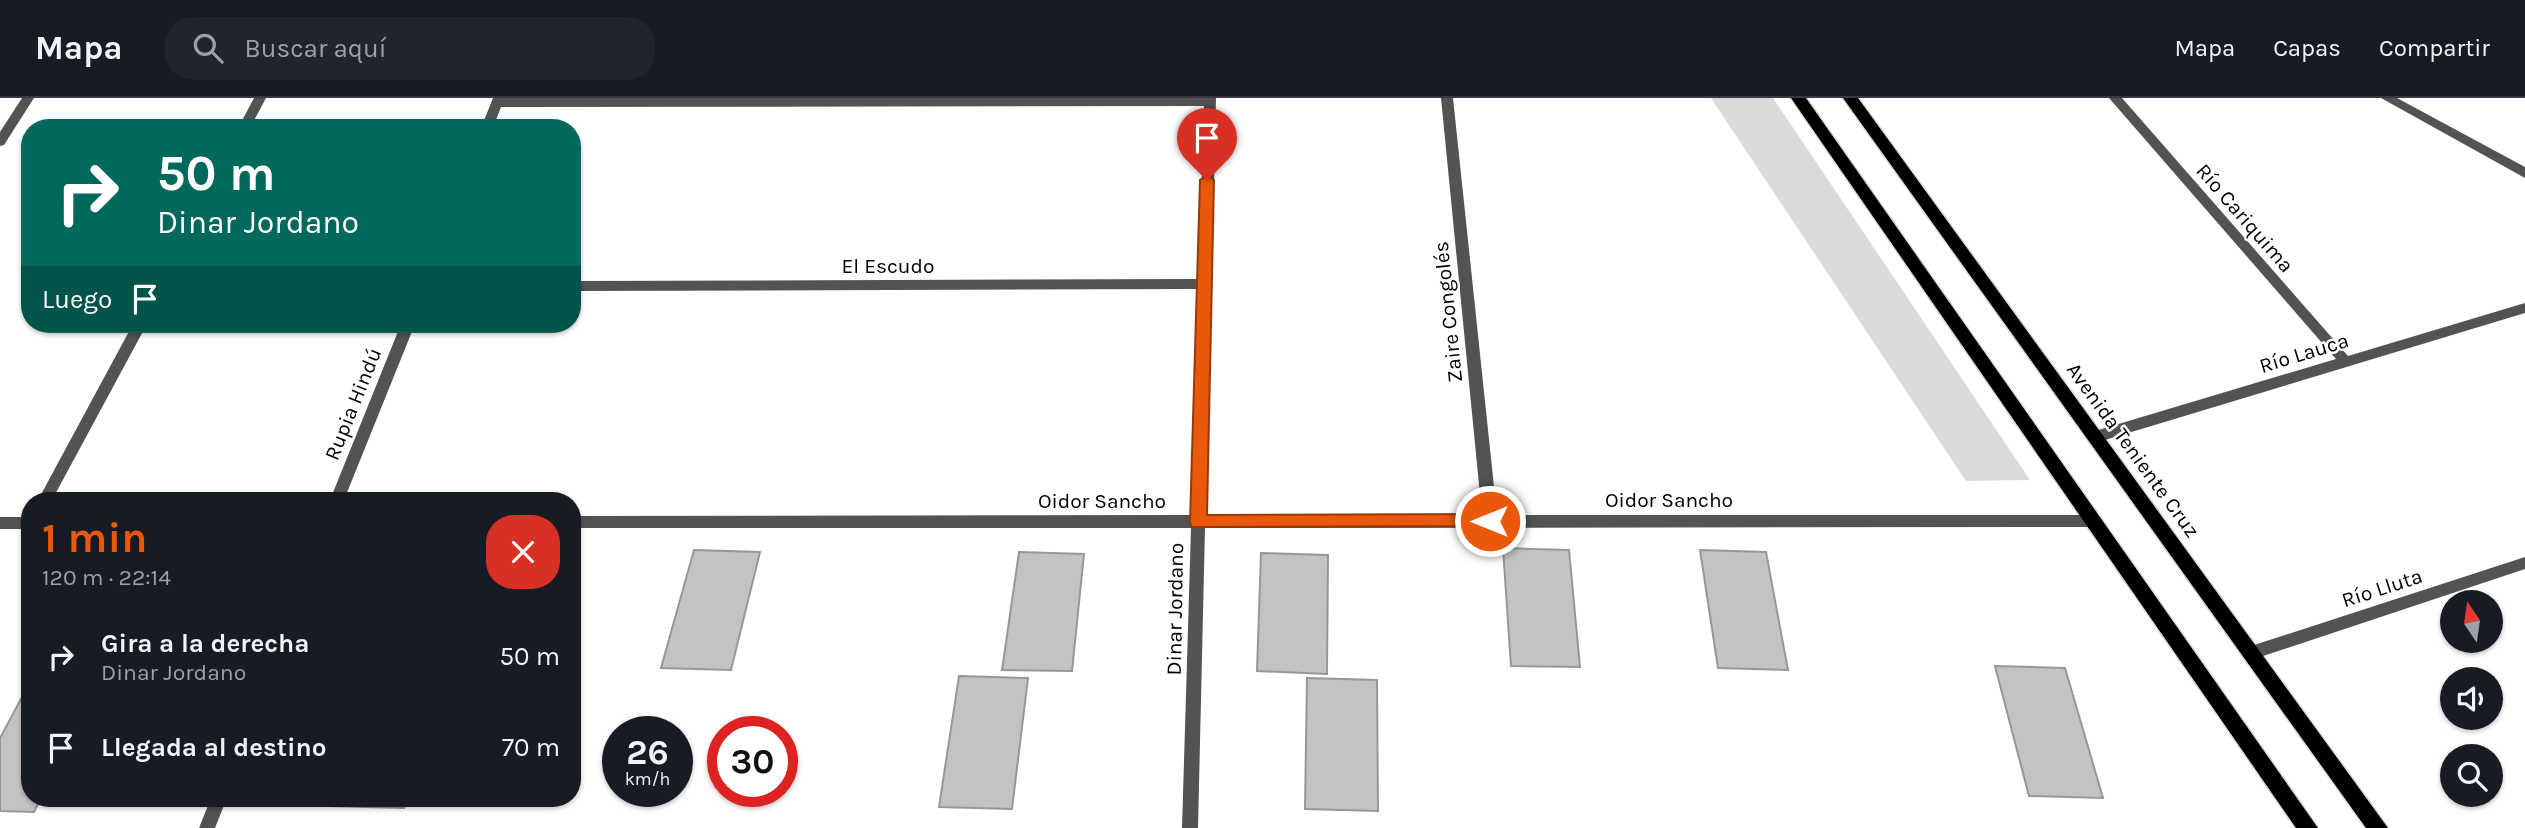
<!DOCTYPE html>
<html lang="es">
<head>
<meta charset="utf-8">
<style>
  body { margin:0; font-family:Karla,sans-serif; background:#20242c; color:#f1f3f6; height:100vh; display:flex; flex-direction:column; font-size:26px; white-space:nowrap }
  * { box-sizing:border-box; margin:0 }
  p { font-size:23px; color:#9ea1a6 }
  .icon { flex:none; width:38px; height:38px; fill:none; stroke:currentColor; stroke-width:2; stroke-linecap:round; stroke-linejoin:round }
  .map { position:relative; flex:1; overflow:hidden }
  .panel { position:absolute; left:21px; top:394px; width:560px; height:315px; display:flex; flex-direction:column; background:#171b24; border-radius:28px; box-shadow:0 2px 5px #0004 }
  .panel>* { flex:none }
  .hud { position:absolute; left:21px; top:21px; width:560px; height:214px; border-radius:28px; box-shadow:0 2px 5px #0004; background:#00695c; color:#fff; overflow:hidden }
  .needle { width:46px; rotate:347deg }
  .buttons { position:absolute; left:2440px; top:492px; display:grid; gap:14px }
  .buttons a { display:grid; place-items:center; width:63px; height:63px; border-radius:50%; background:#171b24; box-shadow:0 2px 5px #0004; font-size:35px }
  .speed { position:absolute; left:602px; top:618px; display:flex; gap:14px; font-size:35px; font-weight:700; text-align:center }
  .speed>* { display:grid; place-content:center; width:91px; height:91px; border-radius:50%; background:#171b24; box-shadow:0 2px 5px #0004; line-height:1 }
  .speed small { font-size:18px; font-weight:400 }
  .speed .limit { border:10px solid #d22; background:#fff; color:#111 }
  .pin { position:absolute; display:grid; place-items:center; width:60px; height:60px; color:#fff; margin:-72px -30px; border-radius:50% 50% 50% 0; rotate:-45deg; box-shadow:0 0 7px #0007 }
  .pin .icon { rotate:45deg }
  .me { position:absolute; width:77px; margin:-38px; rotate:270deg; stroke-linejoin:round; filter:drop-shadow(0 0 5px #0008) }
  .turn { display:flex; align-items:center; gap:24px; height:147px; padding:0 21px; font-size:32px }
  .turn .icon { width:91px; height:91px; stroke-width:2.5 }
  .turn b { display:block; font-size:49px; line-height:60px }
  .then { display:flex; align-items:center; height:66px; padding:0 21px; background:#0003; gap:14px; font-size:26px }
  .round { display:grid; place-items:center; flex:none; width:74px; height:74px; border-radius:28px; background:#20242c }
  .overview { display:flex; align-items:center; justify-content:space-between; height:119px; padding:0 21px }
  h1 { font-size:42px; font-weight:700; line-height:52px; color:#ea580c }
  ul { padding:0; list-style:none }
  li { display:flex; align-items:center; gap:21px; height:91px; padding:0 21px }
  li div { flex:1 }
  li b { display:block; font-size:26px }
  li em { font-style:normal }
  header { display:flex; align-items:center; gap:42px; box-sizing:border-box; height:98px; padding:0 35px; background:#171b24; border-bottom:2px solid #363941 }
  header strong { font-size:33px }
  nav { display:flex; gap:38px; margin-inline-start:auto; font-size:24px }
  .search { width:490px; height:63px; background:#20242c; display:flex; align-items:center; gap:18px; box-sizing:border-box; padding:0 24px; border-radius:28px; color:#9ea1a6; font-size:26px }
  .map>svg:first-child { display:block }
  .green { fill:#dadada }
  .building { fill:#c3c3c3; stroke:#979797; stroke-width:2 }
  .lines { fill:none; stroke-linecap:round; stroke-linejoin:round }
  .primary-casing { stroke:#dbdbdb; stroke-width:3 }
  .minor { fill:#535353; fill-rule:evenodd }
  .tertiary { fill:#535353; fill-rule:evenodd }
  .primary { fill:#000; fill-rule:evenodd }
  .route { fill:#ea580c; stroke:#983908; stroke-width:2 }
  .labels { text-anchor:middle; stroke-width:5; stroke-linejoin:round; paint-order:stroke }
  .street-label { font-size:21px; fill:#000; stroke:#fff }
</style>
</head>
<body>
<header>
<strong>Mapa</strong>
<div class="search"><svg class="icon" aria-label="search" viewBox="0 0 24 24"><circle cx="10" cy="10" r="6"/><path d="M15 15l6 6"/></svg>Buscar aquí</div>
<nav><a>Mapa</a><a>Capas</a><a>Compartir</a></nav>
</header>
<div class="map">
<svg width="2525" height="730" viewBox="0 0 2525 730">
  <rect width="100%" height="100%" fill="#fff"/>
  <polygon class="green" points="1711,0 1773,0 2030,382 1966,383"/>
  <g class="building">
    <polygon points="1503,450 1569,452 1580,569 1511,568"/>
    <polygon points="694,452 760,454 731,572 661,570"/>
    <polygon points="1700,452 1766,454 1788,572 1718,570"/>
    <polygon points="1019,454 1084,456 1072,573 1002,572"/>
    <polygon points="1261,455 1328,457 1327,576 1257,573"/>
    <polygon points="1995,568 2065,570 2103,700 2029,698"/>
    <polygon points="959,578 1028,580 1012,711 939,709"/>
    <polygon points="1307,580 1377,582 1378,713 1305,711"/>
    <polygon points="30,584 30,700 41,700 34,714 0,713 0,640"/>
    <polygon points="334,700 407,700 404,710 331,708"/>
  </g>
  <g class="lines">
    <defs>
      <g id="primary">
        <polygon points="1791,0 1806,0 2318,730 2296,730"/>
        <polygon points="1843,0 1858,0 2388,730 2366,730"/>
      </g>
    </defs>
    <use href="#primary" class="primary-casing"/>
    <g class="minor">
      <polygon points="22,0 34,0 4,47 0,48 0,34"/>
      <polygon points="254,0 266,0 250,30 238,30"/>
      <polygon points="493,0 1216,0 1206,417 1482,417 1441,0 1453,0 1497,417 2093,417 2098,419 2100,423 2098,427 2093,429 1205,430 1198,730 1182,730 1191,430 572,430 572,418 1191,417 1198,191 572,193 572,183 1199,181 1204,8 501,9 493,30 481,30"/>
      <polygon points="2109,0 2122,0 2348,258 2525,205 2525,215 2095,345 2090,343 2088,339 2090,335 2095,333 2336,261"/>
      <polygon points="133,226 147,226 52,402 38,402"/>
      <polygon points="401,226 415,226 344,402 330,402"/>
      <rect x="0" y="419" width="30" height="12"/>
      <polygon points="2525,459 2525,471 2251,562 2246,560 2243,555 2246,550 2251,548"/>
      <polygon points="211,700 227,700 215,730 199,730"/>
    </g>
    <polygon class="tertiary" points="2381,0 2397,0 2525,69 2525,80"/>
    <use href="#primary" class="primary"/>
  </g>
  <polygon class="route" points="1207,77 1214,82 1207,417 1490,416 1496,418 1498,423 1496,428 1192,429 1190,424 1200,82"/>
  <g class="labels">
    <g class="street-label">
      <text transform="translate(2245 120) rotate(49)" y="7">Río Cariquima</text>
      <text x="888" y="175">El Escudo</text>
      <text transform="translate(1448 214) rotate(-96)" y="7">Zaire Congolés</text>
      <text transform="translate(2304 255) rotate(-17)" y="7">Río Lauca</text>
      <text transform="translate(353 306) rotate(-68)" y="7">Rupia Hindú</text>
      <text transform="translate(2133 352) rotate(54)" y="7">Avenida Teniente Cruz</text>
      <text x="1669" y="409">Oidor Sancho</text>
      <text x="1102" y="410">Oidor Sancho</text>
      <text transform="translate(2382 490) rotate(-18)" y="7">Río Lluta</text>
      <text transform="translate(1175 511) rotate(-89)" y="7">Dinar Jordano</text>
    </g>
  </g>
</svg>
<div class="buttons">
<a><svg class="needle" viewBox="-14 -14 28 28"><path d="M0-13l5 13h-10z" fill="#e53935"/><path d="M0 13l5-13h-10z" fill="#9ea1a6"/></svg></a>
<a><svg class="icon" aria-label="sound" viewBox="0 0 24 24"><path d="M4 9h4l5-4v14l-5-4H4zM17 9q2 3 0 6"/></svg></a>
<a><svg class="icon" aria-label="search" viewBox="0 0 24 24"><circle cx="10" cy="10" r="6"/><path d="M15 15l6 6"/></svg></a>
</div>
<div class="speed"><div>26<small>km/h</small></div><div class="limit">30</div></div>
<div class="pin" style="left:1207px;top:82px;background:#d93025"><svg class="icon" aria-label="arrive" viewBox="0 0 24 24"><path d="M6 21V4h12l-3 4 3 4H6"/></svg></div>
<svg class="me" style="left:1490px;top:423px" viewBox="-20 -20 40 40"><circle r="17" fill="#ea580c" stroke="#fff" stroke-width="3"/><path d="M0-11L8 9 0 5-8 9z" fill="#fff"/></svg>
<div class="hud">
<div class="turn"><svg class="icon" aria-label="right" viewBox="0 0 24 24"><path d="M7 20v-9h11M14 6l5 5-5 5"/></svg><div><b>50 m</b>Dinar Jordano</div></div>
<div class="then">Luego<svg class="icon" aria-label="arrive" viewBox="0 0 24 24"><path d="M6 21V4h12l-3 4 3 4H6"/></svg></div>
</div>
<section class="panel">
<div class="overview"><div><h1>1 min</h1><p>120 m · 22:14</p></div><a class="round" style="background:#d93025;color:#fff"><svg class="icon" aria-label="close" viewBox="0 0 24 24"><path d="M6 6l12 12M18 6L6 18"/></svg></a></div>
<ul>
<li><svg class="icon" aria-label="right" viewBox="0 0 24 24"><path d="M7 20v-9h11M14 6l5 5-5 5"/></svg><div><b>Gira a la derecha</b><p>Dinar Jordano</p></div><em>50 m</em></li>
<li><svg class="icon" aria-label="arrive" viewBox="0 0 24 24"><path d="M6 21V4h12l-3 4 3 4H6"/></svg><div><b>Llegada al destino</b></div><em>70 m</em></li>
</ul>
</section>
</div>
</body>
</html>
